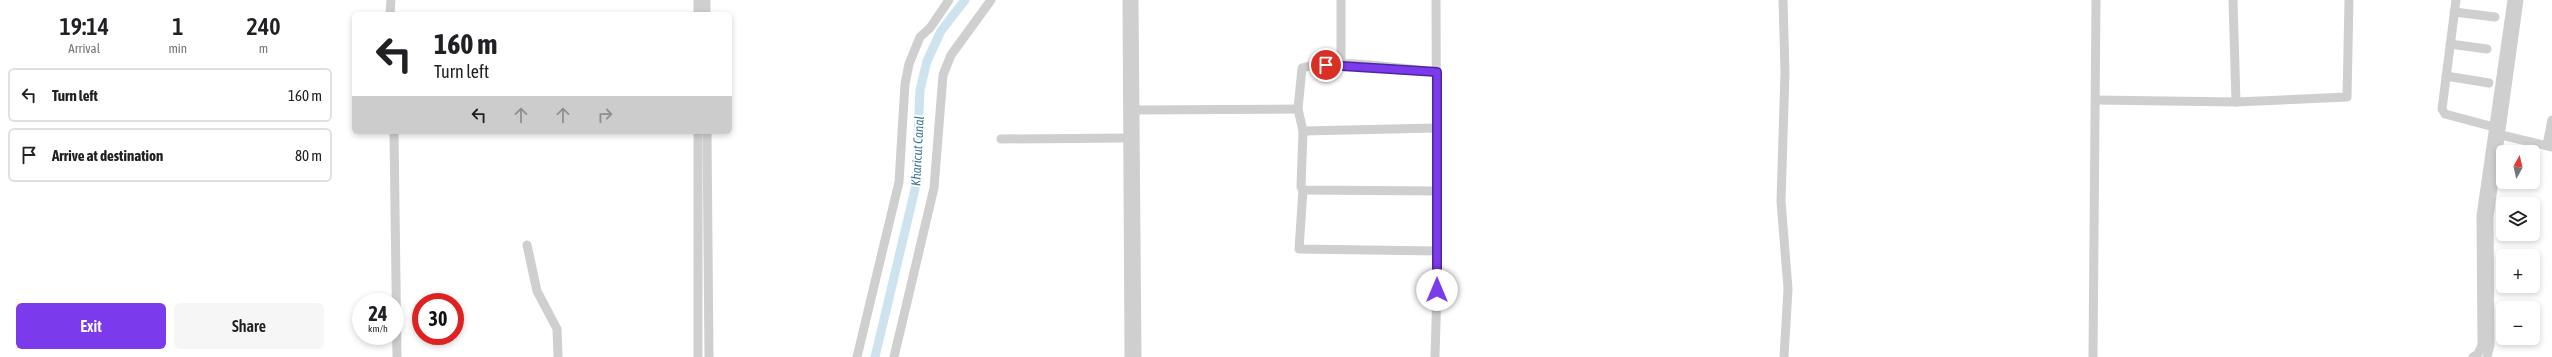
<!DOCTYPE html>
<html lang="en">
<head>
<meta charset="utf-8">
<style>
  body { margin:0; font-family:"Asap Condensed",sans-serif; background:#f6f6f6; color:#202124; height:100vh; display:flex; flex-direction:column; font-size:15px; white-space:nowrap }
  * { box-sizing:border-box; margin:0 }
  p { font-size:13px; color:#757577 }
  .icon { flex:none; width:22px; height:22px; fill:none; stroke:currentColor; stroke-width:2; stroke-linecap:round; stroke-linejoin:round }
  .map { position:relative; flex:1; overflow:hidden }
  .side { display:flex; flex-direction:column; background:#fff; width:340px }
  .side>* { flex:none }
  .top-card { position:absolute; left:12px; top:12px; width:380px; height:122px; border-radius:6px; box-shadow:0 2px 6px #0003; background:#fff; color:#202124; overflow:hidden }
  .needle { width:26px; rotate:8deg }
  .fabs { position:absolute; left:2156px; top:145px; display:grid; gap:8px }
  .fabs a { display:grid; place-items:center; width:44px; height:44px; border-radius:6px; background:#fff; box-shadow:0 2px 6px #0003; font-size:20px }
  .speed { position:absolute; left:12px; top:293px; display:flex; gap:8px; font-size:20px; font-weight:700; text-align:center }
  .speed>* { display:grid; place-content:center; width:52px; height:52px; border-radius:50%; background:#fff; box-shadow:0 2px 6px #0003; line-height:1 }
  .speed small { font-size:10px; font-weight:400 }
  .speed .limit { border:6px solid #d22; background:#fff; color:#111 }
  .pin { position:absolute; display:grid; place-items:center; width:34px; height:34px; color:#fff; margin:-17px; border:2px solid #fff; border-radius:50%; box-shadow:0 1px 4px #0007 }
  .me { position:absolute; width:44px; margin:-22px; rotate:0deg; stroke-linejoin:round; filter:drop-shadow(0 0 3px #0008) }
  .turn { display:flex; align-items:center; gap:14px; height:84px; padding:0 16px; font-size:18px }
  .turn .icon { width:52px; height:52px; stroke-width:2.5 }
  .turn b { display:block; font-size:28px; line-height:34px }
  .lanes { display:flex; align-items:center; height:38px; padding:0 16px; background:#0003; justify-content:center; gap:20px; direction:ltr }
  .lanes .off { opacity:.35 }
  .eta { display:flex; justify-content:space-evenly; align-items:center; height:68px; text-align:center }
  .eta b { font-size:24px; font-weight:600; line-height:28px }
  .button { display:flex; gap:8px; margin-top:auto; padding:8px 16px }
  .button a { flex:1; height:46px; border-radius:6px; background:#7c3aed; color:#fff; font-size:16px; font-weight:600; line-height:46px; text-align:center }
  .button a+a { background:#f6f6f6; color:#202124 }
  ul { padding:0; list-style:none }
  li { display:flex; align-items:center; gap:12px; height:54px; margin:0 8px 6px; padding:0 8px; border:2px solid #e0e0e0; border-radius:6px }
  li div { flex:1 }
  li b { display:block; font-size:15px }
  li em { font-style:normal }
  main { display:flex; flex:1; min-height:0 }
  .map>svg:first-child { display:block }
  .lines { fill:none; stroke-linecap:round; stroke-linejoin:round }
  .canal { stroke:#cde3ee; stroke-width:9 }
  .minor { stroke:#cfcfcf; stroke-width:9 }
  .route-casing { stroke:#51269a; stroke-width:10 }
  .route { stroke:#7c3aed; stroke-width:7 }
  .labels { text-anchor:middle; stroke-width:4; stroke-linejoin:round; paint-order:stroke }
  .water-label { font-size:13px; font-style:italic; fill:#3d7997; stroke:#fff }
</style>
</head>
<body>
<main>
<section class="side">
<div class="eta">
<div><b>19:14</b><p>Arrival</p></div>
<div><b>1</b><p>min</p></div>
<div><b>240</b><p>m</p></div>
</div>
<ul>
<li><svg class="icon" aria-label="left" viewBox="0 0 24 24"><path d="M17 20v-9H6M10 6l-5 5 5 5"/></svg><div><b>Turn left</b></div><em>160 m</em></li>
<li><svg class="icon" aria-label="arrive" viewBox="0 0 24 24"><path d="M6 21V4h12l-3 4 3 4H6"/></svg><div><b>Arrive at destination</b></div><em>80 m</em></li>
</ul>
<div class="button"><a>Exit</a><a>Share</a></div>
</section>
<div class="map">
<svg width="2212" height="357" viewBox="0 0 2212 357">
  <rect width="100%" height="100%" fill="#fff"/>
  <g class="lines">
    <polyline class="canal" points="535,357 576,185 580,90 587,61 601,31 625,0"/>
    <g class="minor">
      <polyline points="358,0 358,14"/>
      <polyline points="366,0 366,14"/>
      <polyline points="787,0 789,357"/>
      <polyline points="794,0 797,357"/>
      <polyline points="1443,0 1445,72 1441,201 1448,289 1444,357"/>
      <polyline points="1893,0 1896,102"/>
      <polyline points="2116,0 2102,109 2105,114 2154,127"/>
      <polyline points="2114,12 2155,17"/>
      <polyline points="50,14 51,0"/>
      <polyline points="2110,44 2147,49"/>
      <polyline points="1001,64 1001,0"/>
      <polyline points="2106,76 2149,83"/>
      <polyline points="1756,100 1896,102 2007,97 2009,0"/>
      <polyline points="794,110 958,109"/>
      <polyline points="963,131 1097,128"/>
      <polyline points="54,132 57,357"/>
      <polyline points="358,132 358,357"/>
      <polyline points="367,132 369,357"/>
      <polyline points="2161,135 2212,147"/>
      <polyline points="661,139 788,138"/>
      <polyline points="2207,145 2212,120"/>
      <polyline points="963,190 959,249 1097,251"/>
      <path d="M1097 191 963 190 961 187 963 131 958 109 962 68C994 57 1061 69 1097 72"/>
      <polyline points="187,245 197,291 217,329 218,357"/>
      <polyline points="517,357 559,182 565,84 569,64 580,37 590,28 609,0"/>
      <polyline points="554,357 594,188 603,75 611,55 651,0"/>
      <polyline points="1095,357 1097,290 1096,0"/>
      <polyline points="1753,357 1756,0"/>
      <polyline points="2133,357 2138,354 2142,345 2141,216 2172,0"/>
      <polyline points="2147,357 2150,345 2149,217 2179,0"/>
    </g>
  </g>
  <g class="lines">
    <defs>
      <polyline id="route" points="986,65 1097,72 1097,290"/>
    </defs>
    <use href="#route" class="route-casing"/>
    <use href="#route" class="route"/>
  </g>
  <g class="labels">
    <g class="water-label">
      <text transform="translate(577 151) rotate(-87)" y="5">Kharicut Canal</text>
    </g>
  </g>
</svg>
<div class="fabs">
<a><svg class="needle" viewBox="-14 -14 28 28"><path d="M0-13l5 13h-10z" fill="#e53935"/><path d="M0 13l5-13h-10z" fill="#757577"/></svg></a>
<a><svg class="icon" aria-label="layers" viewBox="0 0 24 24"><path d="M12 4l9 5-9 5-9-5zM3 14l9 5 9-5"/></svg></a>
<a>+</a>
<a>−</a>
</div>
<div class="speed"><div>24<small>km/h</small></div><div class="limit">30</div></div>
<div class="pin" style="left:986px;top:65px;background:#d93025"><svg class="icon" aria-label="arrive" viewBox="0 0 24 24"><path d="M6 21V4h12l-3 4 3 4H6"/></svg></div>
<svg class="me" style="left:1097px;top:290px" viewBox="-20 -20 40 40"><circle r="19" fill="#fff"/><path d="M0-13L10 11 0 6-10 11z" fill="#7c3aed"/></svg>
<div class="top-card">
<div class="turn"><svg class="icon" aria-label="left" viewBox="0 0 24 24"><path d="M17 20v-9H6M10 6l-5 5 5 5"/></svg><div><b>160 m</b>Turn left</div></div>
<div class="lanes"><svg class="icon" aria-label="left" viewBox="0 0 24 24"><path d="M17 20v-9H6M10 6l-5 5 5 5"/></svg><svg class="icon off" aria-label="ahead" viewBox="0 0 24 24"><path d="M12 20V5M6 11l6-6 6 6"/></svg><svg class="icon off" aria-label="ahead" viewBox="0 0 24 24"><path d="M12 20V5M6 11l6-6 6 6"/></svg><svg class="icon off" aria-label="right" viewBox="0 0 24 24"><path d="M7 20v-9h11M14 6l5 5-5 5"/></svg></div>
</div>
</div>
</main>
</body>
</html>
